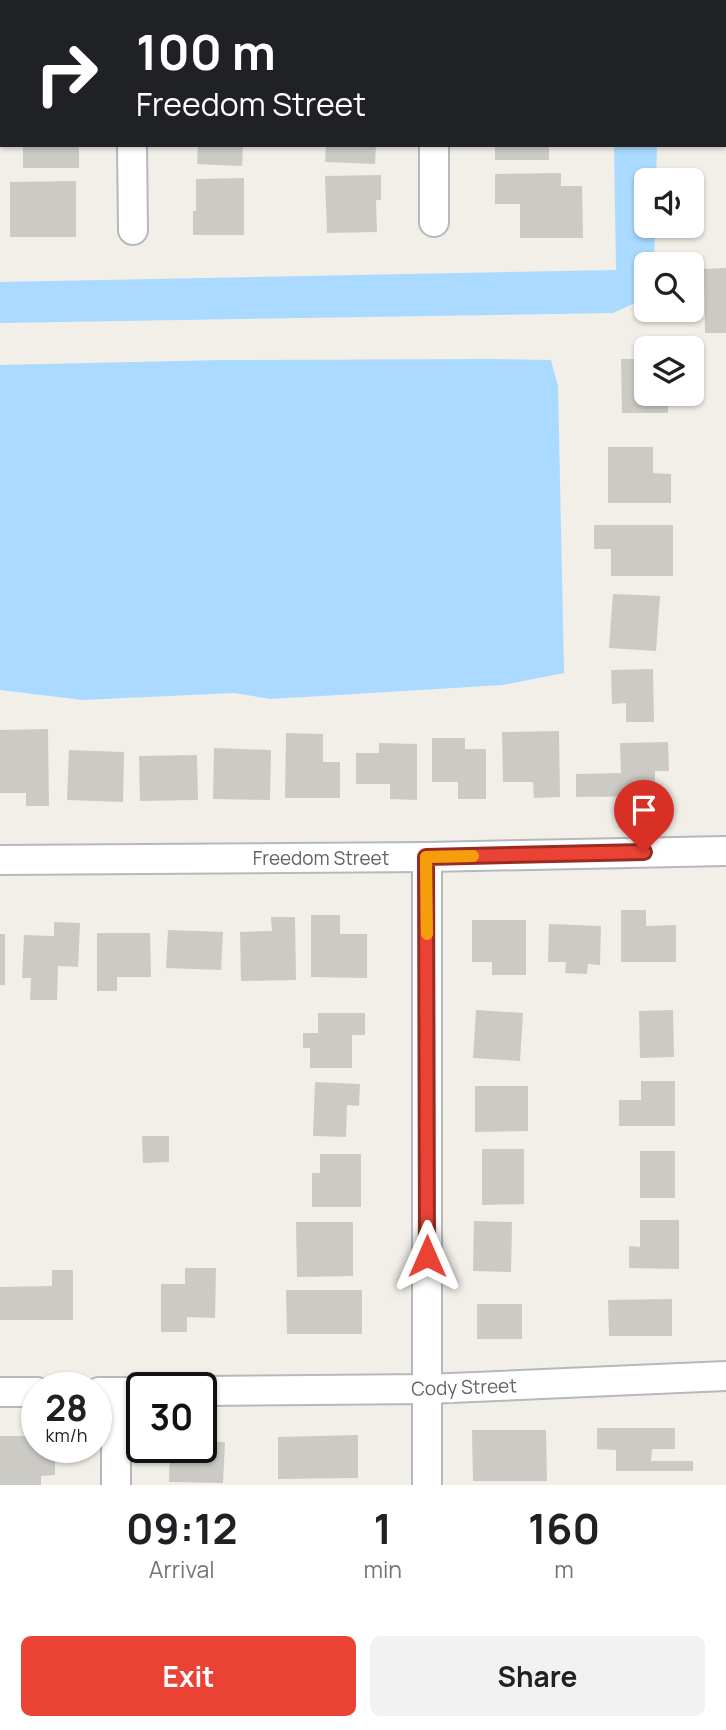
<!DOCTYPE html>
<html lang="en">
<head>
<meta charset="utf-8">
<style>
  body { margin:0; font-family:Manrope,sans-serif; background:#f2f2f2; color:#202124; height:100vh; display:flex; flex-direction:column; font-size:26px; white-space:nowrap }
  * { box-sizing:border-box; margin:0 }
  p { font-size:23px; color:#757577 }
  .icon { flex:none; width:38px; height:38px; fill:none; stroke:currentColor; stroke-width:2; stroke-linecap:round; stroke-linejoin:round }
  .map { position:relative; height:1485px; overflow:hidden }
  .panel { display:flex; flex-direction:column; background:#fff; flex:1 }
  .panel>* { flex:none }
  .top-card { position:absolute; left:0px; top:0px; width:726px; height:147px; box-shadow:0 2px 5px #0004; background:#202124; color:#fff; overflow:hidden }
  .buttons { position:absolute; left:634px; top:168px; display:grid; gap:14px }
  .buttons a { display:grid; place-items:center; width:70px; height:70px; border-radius:10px; background:#fff; box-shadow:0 2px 5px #0004; font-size:35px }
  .speed { position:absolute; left:21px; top:1372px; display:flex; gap:14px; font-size:35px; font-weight:700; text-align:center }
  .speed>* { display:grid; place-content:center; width:91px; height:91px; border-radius:50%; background:#fff; box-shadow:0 2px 5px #0004; line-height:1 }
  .speed small { font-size:18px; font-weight:400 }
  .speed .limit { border:4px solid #111; border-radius:10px; background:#fff; color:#111 }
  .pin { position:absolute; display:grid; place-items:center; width:60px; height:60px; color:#fff; margin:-72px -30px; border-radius:50% 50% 50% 0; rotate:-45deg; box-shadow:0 0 7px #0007 }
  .pin .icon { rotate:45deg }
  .me { position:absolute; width:77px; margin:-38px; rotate:0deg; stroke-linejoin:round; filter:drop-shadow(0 0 5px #0008) }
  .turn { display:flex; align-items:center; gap:24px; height:147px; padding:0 21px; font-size:32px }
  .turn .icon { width:91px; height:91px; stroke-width:2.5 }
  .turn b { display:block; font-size:49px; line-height:60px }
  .eta { display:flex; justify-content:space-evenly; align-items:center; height:119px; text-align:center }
  .eta b { font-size:42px; font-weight:700; line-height:49px }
  .action { display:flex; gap:14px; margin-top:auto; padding:14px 21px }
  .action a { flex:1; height:80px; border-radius:10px; background:#ea4335; color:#fff; font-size:28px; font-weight:700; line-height:80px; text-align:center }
  .action a+a { background:#f2f2f2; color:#202124 }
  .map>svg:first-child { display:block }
  .water { fill:#aadaff }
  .building { fill:#cccac5 }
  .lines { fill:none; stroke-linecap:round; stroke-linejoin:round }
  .minor-casing { stroke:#b5b8bc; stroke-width:32 }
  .minor { stroke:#fff; stroke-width:28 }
  .route-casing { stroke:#982c22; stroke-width:18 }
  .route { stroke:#ea4335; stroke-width:12 }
  .slow { stroke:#f59e0b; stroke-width:12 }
  .labels { text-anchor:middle; stroke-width:7; stroke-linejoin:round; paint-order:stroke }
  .street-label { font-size:19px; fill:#5f6368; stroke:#fff }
</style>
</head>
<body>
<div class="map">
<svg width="726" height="1485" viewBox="0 0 726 1485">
  <rect width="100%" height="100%" fill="#f1efe8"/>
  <g class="water">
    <polygon points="614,145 657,145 656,180 646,180 646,226 655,226 654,264 646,264 646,298 613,313 0,323 0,282 616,270"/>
    <polygon points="490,359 551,360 558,386 564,673 503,685 271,699 234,693 83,700 0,690 0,365 223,360"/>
  </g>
  <g class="building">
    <rect x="23" y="145" width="56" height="23"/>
    <polygon points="198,145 243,145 242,166 197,164"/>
    <polygon points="326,145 376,145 375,164 325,162"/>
    <rect x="495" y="145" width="54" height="15"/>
    <polygon points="561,173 561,186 582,186 583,238 520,238 520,204 495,204 495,174"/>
    <polygon points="381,175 381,200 376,200 377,232 327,233 325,176"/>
    <polygon points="244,178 244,235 193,235 193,211 196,211 196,179"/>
    <polygon points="76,181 76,237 10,237 10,182"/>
    <polygon points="726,268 726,333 705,333 704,269"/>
    <polygon points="621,359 646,359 646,394 668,394 668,413 622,413"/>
    <polygon points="608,447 653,447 653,473 671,474 671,503 608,503"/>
    <polygon points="594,525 673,525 673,576 611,576 611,549 594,549"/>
    <polygon points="613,594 660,596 656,651 609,648"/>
    <polygon points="653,669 654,722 626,722 626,703 612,704 611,670"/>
    <polygon points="48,729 49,806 26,806 26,793 0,793 0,730"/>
    <polygon points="559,731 560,797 534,798 533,782 503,782 502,732"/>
    <polygon points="286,733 323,734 323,762 340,762 340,798 285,798"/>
    <polygon points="432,738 465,738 465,749 486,749 486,799 458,799 458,782 432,782"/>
    <polygon points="668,742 669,771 655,771 655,796 576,797 576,774 621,773 620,743"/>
    <polygon points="379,743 417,744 417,800 390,799 390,784 356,784 356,753 379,753"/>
    <polygon points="214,748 271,750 270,800 213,799"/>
    <polygon points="69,750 124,752 123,802 67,800"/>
    <polygon points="197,755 198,800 140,801 139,756"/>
    <polygon points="621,910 646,910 646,926 676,925 676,962 621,962"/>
    <polygon points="311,915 340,915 340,934 367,934 367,978 311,977"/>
    <polygon points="271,917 295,917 296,980 241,981 240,932 272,931"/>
    <polygon points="472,920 526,920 526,975 492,975 492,962 472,962"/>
    <polygon points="54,922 80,923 78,967 58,966 57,1000 30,1000 31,978 22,978 24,935 54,936"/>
    <polygon points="549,924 601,926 600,965 588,964 587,974 565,973 566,962 548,962"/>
    <polygon points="168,930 223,932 221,970 166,968"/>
    <polygon points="97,933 150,933 151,977 117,977 117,991 97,991"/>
    <rect x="0" y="934" width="5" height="51"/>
    <polygon points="476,1010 523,1013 520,1061 473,1058"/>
    <polygon points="673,1010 674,1057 640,1058 639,1011"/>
    <polygon points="318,1013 365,1013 365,1035 352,1035 352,1068 310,1068 310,1048 303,1048 303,1033 318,1033"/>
    <polygon points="641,1081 675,1081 675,1126 619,1126 619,1100 641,1100"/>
    <polygon points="315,1082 360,1084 359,1106 347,1105 346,1137 313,1136"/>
    <polygon points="475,1086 528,1086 528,1131 475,1132"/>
    <polygon points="142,1136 169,1136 169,1162 143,1163"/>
    <polygon points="482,1149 524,1149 524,1204 482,1205"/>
    <rect x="640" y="1151" width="35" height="47"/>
    <polygon points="320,1154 361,1154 361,1207 312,1207 312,1173 320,1173"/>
    <polygon points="640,1220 679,1220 679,1269 629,1268 629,1246 640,1247"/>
    <polygon points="474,1221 512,1222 511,1272 473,1271"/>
    <polygon points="296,1222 353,1222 353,1276 297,1277"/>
    <polygon points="185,1268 216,1268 215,1318 187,1317 187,1332 161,1332 161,1284 185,1284"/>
    <polygon points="52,1270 73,1270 73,1320 0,1320 0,1287 52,1286"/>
    <polygon points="286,1290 362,1290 362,1334 287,1334"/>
    <polygon points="672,1299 672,1336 609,1336 608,1300"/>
    <rect x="477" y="1304" width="45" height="35"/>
    <polygon points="597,1428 675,1428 675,1449 652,1449 651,1461 693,1461 693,1471 616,1471 616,1450 597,1449"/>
    <polygon points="472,1430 546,1430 547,1481 473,1481"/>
    <polygon points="358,1435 358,1478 278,1479 278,1437"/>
    <polygon points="0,1436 37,1436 37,1447 55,1447 55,1475 41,1476 41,1485 0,1485"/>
    <polygon points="201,1441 225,1442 223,1483 169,1482 170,1447 201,1447"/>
  </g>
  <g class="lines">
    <defs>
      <g id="minor">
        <polyline points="130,0 130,2"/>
        <polyline points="435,2 435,0"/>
        <polyline points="132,145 133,230"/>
        <polyline points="434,222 434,145"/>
        <polyline points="427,857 427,1485"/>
        <polyline points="0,860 427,857 726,851"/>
        <polyline points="201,1391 427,1389 726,1376"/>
        <polyline points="0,1392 37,1392"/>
        <polyline points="99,1392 142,1392"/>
        <polyline points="116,1485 116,1392"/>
      </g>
    </defs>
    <use href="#minor" class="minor-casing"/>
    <use href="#minor" class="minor"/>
  </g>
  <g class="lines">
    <defs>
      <polyline id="route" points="427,1256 426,857 644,852"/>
    </defs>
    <use href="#route" class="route-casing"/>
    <use href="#route" class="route"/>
    <polyline class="slow" points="427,934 426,857 473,856"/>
  </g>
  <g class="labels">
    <g class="street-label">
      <text x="321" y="865">Freedom Street</text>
      <text transform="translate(464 1387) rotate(-2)" y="7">Cody Street</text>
    </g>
  </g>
</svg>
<div class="buttons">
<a><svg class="icon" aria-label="sound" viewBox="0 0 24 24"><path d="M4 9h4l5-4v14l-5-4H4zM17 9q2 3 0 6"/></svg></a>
<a><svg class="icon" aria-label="search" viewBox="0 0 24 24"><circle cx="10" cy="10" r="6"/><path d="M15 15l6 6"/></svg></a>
<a><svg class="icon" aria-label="layers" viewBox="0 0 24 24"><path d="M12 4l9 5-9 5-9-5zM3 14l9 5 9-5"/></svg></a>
</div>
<div class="speed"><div>28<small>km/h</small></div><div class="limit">30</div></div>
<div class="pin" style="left:644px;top:852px;background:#d93025"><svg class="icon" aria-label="arrive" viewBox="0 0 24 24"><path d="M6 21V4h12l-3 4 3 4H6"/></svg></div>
<svg class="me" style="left:427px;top:1256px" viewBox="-20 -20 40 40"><path d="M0-17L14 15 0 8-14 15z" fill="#ea4335" stroke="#fff" stroke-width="4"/></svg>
<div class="top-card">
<div class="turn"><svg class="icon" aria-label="right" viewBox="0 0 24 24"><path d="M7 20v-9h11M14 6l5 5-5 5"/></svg><div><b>100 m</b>Freedom Street</div></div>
</div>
</div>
<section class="panel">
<div class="eta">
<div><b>09:12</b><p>Arrival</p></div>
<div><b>1</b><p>min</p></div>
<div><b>160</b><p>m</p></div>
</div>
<div class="action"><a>Exit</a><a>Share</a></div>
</section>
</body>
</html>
